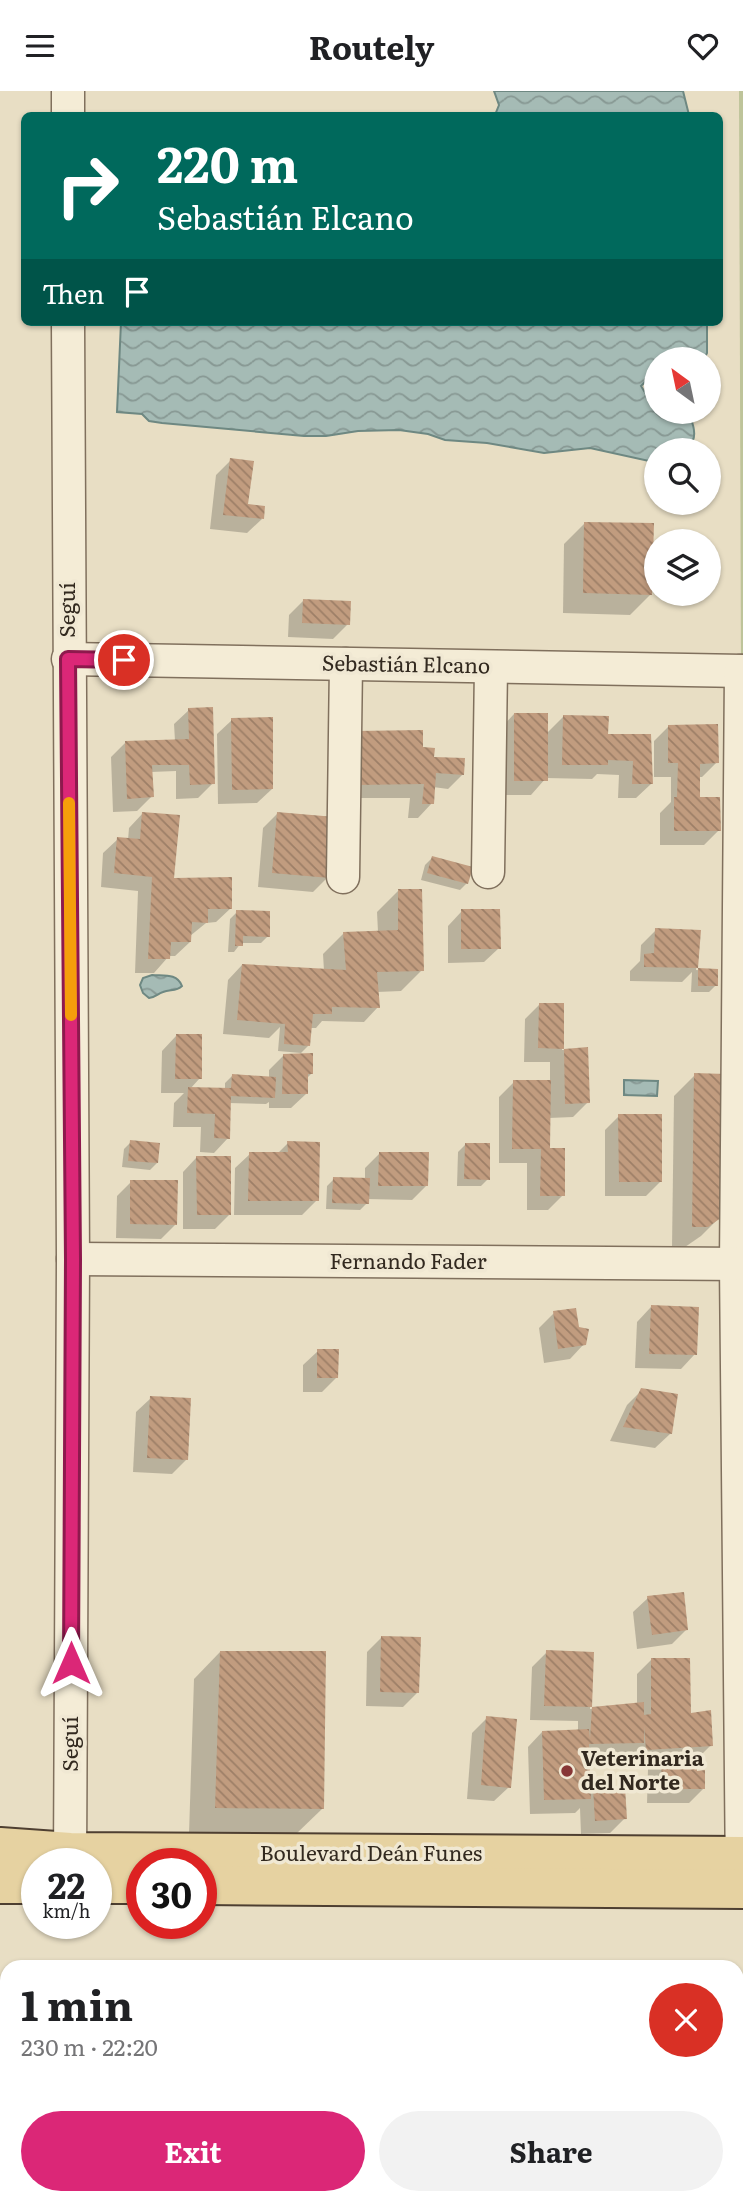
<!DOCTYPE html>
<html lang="en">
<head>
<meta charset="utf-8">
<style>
  body { margin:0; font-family:Literata,serif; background:#f2f2f2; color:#202124; height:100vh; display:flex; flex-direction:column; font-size:26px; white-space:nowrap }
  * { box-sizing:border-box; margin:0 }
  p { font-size:23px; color:#757577 }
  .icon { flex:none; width:38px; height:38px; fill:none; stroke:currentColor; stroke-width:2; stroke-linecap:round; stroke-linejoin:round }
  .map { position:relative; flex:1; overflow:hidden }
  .sheet { position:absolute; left:0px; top:1869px; width:744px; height:245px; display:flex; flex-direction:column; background:#fff; border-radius:21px 21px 0 0; box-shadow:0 2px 5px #0004 }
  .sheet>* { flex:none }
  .guide { position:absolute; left:21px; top:21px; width:702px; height:214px; border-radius:10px; box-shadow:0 2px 5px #0004; background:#00695c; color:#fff; overflow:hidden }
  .needle { width:46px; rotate:327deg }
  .fabs { position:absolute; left:644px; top:256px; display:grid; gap:14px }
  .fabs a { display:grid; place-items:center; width:77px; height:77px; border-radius:50%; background:#fff; box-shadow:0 2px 5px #0004; font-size:35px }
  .speed { position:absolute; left:21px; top:1757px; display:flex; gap:14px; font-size:35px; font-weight:700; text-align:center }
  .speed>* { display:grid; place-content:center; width:91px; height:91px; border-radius:50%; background:#fff; box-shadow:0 2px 5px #0004; line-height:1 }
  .speed small { font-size:18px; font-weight:400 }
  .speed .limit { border:10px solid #d22; background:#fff; color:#111 }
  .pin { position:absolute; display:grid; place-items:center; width:60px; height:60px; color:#fff; margin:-30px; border:4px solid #fff; border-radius:50%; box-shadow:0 2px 7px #0007 }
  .me { position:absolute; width:77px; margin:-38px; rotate:0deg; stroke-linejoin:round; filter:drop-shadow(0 0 5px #0008) }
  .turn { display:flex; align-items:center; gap:24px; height:147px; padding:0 21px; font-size:32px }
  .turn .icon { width:91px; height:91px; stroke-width:2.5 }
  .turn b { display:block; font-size:49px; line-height:60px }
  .then { display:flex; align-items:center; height:66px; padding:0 21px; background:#0003; gap:14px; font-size:26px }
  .round { display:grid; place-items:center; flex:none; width:74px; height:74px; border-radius:37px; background:#f2f2f2 }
  .summary { display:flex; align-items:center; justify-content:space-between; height:119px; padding:0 21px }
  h1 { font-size:42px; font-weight:700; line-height:52px }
  .button { display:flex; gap:14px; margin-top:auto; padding:14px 21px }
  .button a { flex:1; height:80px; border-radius:42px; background:#db2777; color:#fff; font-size:28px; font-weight:700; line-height:80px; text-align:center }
  .button a+a { background:#f2f2f2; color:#202124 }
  header { display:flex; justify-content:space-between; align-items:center; height:91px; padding:0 21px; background:#fff; font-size:32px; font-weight:700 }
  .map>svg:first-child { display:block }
  .green { fill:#bec49a }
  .water { fill:url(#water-waves); stroke:#6e8882; stroke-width:2 }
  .shadow { fill:#0003 }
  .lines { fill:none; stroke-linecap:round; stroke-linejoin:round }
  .stream { stroke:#6e8882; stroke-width:9 }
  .building { fill:url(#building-back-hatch) }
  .minor-casing { stroke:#80705d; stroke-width:35 }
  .major-casing { stroke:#4e3f31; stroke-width:42 }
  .minor { stroke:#f4ecd6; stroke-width:32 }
  .major { stroke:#e6d2a1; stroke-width:38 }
  .rail { stroke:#32291f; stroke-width:5; stroke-dasharray:12 12; stroke-linecap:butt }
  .route-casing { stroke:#8e194d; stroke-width:18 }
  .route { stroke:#db2777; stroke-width:12 }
  .slow { stroke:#f59e0b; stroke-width:12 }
  .poi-dot { fill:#873635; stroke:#f0e8d3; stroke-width:2.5 }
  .labels { text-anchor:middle; stroke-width:7; stroke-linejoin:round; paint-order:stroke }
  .street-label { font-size:21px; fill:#32291f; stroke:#f0e8d3 }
  .poi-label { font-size:21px; font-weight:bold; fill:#32291f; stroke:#f0e8d3; text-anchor:start }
</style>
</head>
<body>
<header><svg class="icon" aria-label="menu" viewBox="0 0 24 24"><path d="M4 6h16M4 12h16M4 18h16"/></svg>Routely<svg class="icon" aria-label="heart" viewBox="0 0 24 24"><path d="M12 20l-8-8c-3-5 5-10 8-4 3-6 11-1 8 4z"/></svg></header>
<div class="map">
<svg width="743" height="2114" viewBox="0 0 743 2114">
  <defs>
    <pattern id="water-waves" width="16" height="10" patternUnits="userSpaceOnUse" patternTransform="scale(1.75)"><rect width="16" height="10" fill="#a5bbb5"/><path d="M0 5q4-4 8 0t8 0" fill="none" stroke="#879893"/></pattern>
    <pattern id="building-back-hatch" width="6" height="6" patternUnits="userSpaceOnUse" patternTransform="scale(1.75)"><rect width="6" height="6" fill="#c19c7f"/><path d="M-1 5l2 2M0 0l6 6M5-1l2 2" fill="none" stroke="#9d7f67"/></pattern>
  </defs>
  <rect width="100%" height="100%" fill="#e8dec4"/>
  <g class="green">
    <polygon points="739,0 743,0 743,580 741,580"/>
    <polygon points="0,2107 743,2109 743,2114 0,2114"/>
  </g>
  <g class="water">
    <polygon points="494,0 683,0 689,24 495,24 499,14"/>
    <path d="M121 231H707V262L704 268H656V289L646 290 641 295 647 305 656 308V320H678L691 328C703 360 680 359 656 359V368L649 370 590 357 544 362 487 352 445 349 428 343 399 339 358 340 326 345H304L162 332 149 330 142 323 117 321Z"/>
    <path d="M152 884C164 885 177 882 182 895 176 901 170 898 163 901 157 903 156 906 149 907L143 902 140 894 143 887Z"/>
    <polygon points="624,989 658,990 657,1005 624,1004"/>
  </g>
  <g class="shadow">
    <polygon points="231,369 246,415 262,428 247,442 210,438 216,384"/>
    <polygon points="585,432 651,503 630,524 563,522 564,453"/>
    <polygon points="303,510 348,533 333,548 288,546 289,524"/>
    <polygon points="189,619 213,692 198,707 176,708 176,680 151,681 152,705 137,720 113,721 111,666 126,651 175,650 174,633"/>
    <polygon points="514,623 546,643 563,626 607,645 649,644 651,693 636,707 618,707 619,684 597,683 592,688 546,687 531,704 500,704 500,638"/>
    <polygon points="232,629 272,698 257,712 218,713 217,643"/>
    <polygon points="668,636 717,671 702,686 699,686 699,707 719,739 704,754 660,754 660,722 671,711 671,686 654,686 654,650"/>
    <polygon points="357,642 421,657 432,668 463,683 448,698 433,696 432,712 418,727 408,727 410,707 343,707"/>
    <polygon points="143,722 172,789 231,817 216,831 206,832 190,845 190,851 175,865 169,865 154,882 135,882 138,800 101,796 103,762 118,748 128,749 129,737"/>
    <polygon points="277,723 328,786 313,801 258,796 263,737"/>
    <polygon points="432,767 467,792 460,799 421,789 425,774"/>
    <polygon points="398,800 422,879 401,900 377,901 378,916 364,931 322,930 316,937 310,937 309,954 301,962 278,960 280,936 269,947 223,943 228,889 242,874 324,880 323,863 344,842 378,841 377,821"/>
    <polygon points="462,820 499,857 484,871 448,872 448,835"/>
    <polygon points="237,821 268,845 261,852 241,852 234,861 228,861 230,828"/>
    <polygon points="656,839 699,841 696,879 716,880 716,894 709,901 691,901 692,881 682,891 630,890 630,880 640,870 641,854"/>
    <polygon points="539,914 562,914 562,959 586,958 588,1011 573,1026 549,1027 549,1059 563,1104 548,1119 527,1119 527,1072 499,1072 499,1006 514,991 550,991 550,971 524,971 525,928"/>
    <polygon points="176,945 200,987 190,998 225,998 225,992 232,985 269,987 269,979 284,964 311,983 306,988 306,1003 291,1017 269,1017 269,1011 266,1013 229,1012 228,1047 214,1062 200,1061 201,1036 173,1036 174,1012 184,1002 161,1002 162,960"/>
    <polygon points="695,984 723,1123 701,1145 685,1156 672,1156 674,1005"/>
    <polygon points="619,1025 660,1091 646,1105 605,1105 605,1039"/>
    <polygon points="131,1051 157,1072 150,1079 122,1076 124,1058"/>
    <polygon points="288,1052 317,1109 302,1124 234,1124 235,1077 250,1063 277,1063"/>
    <polygon points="465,1054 488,1088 481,1095 457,1095 458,1061"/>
    <polygon points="380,1062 426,1095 412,1109 367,1108 367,1112 360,1119 326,1118 327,1095 334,1088 365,1089 365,1077"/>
    <polygon points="197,1066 230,1123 215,1138 183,1138 183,1081"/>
    <polygon points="131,1091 176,1133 161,1148 116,1147 117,1105"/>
    <polygon points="651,1216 695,1263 681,1278 635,1277 637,1231"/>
    <polygon points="554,1222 577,1238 584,1253 570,1268 544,1272 539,1237"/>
    <polygon points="318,1260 336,1287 322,1301 303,1301 303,1274"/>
    <polygon points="642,1299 670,1343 655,1357 610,1350 627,1314"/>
    <polygon points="151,1307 187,1368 172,1383 133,1381 136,1321"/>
    <polygon points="648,1507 686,1539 672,1553 637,1558 633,1521"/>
    <polygon points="382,1546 417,1602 403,1616 366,1615 367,1561"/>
    <polygon points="220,1561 322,1718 295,1744 189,1743 194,1588"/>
    <polygon points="547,1561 592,1563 590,1618 637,1614 637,1583 651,1569 711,1654 696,1669 695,1681 704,1697 689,1712 647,1712 648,1678 654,1672 632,1673 632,1662 628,1665 588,1666 590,1704 594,1699 625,1727 610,1742 581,1743 580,1717 575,1722 530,1723 528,1656 542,1641 578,1640 578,1630 530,1629 532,1576"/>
    <polygon points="487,1627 509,1696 494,1710 467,1708 472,1642"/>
  </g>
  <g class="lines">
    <g class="stream">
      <polyline points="0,2010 7,2010"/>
      <polyline points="737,2014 743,2014"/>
    </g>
  </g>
  <g class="building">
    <polygon points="230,367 254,370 248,413 265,415 264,428 223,424"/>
    <polygon points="584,431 654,432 652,504 583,502"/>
    <polygon points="303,508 351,510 350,534 302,532"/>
    <polygon points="213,616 215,693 190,694 189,674 152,674 154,706 127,708 125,650 189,648 188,617"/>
    <rect x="514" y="622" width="34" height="68"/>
    <polygon points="563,624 609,625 608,643 651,643 653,693 632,693 633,670 608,669 608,674 562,674"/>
    <polygon points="273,626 273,698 232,699 231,627"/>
    <polygon points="718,633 719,672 700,673 700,706 720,706 721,740 674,740 674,706 677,706 678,672 668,672 668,634"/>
    <polygon points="423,639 423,656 435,657 434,666 465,667 464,684 436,682 434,713 422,713 424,693 357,694 356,640"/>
    <polygon points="142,721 180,724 174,787 232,786 232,818 208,818 208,832 192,831 191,851 171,851 170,868 148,868 152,786 114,782 117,746 140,748"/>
    <polygon points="277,721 335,726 330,787 272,782"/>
    <polygon points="432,765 473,776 468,793 427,782"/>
    <polygon points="398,798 422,798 424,880 377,881 380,917 332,916 332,923 313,923 310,955 284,953 285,933 237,929 242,873 346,879 343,841 398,839"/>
    <polygon points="461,818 500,818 501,858 461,858"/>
    <polygon points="236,819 270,820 270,846 243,845 243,855 235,855"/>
    <polygon points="655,837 701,839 698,877 644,876 644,863 654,862"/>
    <polygon points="698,877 718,878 718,895 698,895"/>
    <polygon points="539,912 564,912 564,958 538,957"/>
    <polygon points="176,943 202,943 202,988 175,988"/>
    <polygon points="588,956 590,1012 565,1013 564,958"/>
    <polygon points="313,962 313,983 308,983 308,1003 282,1003 283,963"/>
    <polygon points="694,982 726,983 725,1124 708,1136 692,1136"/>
    <polygon points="232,983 276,986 275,1007 231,1005 230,1048 214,1047 215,1023 187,1022 188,996 231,997"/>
    <polygon points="513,989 551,989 550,1057 565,1057 565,1105 540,1105 541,1058 512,1058"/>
    <polygon points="618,1023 662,1023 662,1091 619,1091"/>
    <polygon points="130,1049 160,1052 158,1072 128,1070"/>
    <polygon points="287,1050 320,1051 319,1110 248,1110 249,1061 288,1061"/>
    <polygon points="465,1052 490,1052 490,1089 464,1088"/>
    <polygon points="379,1061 429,1061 428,1095 378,1095"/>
    <polygon points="196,1065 231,1065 231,1124 197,1124"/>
    <polygon points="333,1086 370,1087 369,1113 332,1112"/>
    <polygon points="130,1089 178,1089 177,1134 130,1133"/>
    <polygon points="651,1214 699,1216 697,1264 649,1263"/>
    <polygon points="576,1217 579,1236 589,1238 586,1254 558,1258 553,1220"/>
    <polygon points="317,1258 339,1258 338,1287 317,1287"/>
    <polygon points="641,1297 678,1303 672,1343 623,1336"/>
    <polygon points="150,1305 191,1307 188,1369 147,1367"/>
    <polygon points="684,1501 688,1539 652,1544 647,1505"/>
    <polygon points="381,1545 421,1546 419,1602 380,1601"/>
    <polygon points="546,1559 594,1561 592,1616 544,1615"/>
    <polygon points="220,1560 326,1560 324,1718 215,1717"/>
    <polygon points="651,1567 690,1567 691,1622 711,1619 713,1655 646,1659 644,1635 644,1652 589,1653 591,1708 544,1709 542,1640 589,1638 590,1648 592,1616 644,1611 644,1624 651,1623"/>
    <polygon points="486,1625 517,1628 511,1697 481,1694"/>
    <polygon points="662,1661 696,1662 697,1680 705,1679 705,1698 661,1698"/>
    <polygon points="625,1696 627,1728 595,1730 593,1697"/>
  </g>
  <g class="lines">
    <defs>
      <g id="minor">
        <polyline points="68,0 68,24"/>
        <polyline points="68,231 73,1168 70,1773"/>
        <polyline points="68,568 743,580"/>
        <polyline points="741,580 736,1173 742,1790"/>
        <polyline points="488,781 491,576"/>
        <polyline points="343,786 346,573"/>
        <polyline points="73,1168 743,1173"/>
        <polyline points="0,2048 7,2048"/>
        <polyline points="737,2053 743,2053"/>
      </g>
      <g id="major">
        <polyline points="0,1756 70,1761 743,1765"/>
        <polyline points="0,1793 37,1793"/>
        <polyline points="96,1793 142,1793"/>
        <polyline points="201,1794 743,1798"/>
      </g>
    </defs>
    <use href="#minor" class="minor-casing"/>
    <use href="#major" class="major-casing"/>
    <use href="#minor" class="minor"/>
    <use href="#major" class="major"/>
    <g class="rail">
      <polyline points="0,1934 7,1934"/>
      <polyline points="737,1936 743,1936"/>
      <polyline points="0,1952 7,1952"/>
      <polyline points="737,1953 743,1953"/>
    </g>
  </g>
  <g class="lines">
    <defs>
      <polyline id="route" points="71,1572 73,1168 68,568 124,569"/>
    </defs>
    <use href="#route" class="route-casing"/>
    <use href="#route" class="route"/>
    <polyline class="slow" points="69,712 71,924"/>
  </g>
  <circle class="poi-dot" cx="567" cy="1680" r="7"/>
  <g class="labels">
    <g class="street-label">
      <text transform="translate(68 519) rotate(-90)" y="7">Seguí</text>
      <text transform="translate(406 574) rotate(1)" y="7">Sebastián Elcano</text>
      <text x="408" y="1178">Fernando Fader</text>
      <text transform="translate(71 1653) rotate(-90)" y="7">Seguí</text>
      <text x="371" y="1770">Boulevard Deán Funes</text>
    </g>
    <g class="poi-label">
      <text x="581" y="1675">Veterinaria<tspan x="581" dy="24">del Norte</tspan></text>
    </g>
  </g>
</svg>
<div class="fabs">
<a><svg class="needle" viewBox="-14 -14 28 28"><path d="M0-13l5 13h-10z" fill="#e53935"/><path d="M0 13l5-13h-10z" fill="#757577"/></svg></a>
<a><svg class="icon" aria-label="search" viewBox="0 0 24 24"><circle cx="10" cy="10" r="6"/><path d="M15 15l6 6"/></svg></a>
<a><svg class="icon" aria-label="layers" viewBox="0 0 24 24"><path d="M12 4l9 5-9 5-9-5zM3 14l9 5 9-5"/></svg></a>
</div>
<div class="speed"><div>22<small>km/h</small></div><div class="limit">30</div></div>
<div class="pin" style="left:124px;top:569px;background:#d93025"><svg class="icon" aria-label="arrive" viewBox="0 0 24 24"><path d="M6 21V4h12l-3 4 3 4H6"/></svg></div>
<svg class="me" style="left:71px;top:1572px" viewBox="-20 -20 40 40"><path d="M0-17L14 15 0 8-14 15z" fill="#db2777" stroke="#fff" stroke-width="4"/></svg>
<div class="guide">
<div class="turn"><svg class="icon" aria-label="right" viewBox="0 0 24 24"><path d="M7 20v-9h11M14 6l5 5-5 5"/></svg><div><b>220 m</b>Sebastián Elcano</div></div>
<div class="then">Then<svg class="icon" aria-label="arrive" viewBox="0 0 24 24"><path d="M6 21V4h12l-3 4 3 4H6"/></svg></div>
</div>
<section class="sheet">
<div class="summary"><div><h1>1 min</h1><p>230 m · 22:20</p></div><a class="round" style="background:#d93025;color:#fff"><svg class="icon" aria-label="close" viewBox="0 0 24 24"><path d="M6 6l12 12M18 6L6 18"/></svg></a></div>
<div class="button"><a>Exit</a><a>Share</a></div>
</section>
</div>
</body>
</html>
